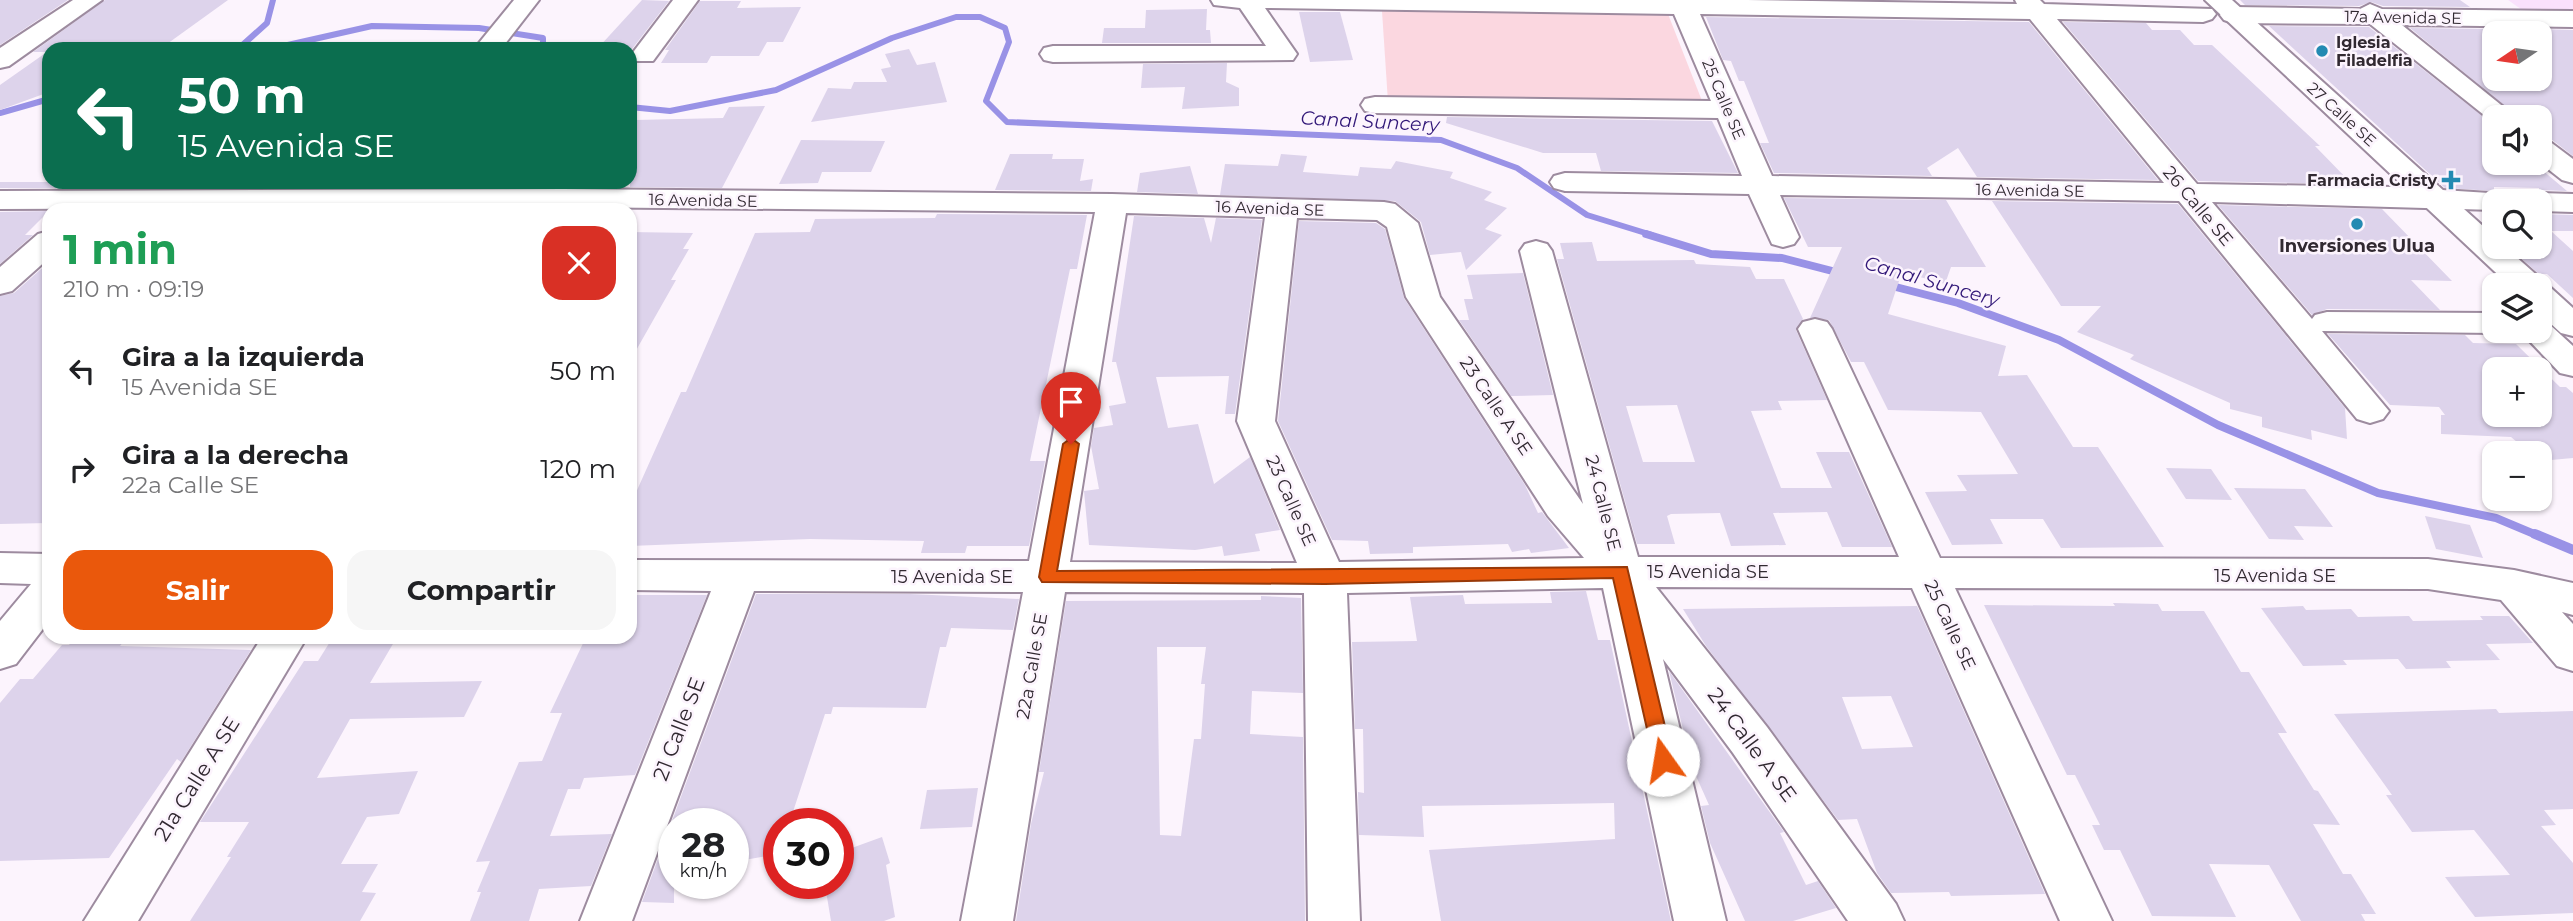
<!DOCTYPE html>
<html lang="es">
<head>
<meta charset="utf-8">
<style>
  body { margin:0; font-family:Montserrat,sans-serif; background:#f6f6f6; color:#202124; height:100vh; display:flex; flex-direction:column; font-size:26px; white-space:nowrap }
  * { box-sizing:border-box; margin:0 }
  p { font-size:23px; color:#757577 }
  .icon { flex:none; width:38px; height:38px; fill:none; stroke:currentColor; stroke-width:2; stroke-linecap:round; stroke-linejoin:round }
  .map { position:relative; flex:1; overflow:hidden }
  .panel { position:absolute; left:42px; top:203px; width:595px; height:441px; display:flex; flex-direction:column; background:#fff; border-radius:21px; box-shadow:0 2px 5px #0004 }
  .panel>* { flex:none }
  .top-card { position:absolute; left:42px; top:42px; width:595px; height:147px; border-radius:21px; box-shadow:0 2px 5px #0004; background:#0b6e4f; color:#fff; overflow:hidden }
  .needle { width:46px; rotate:257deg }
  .fabs { position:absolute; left:2482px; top:21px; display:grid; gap:14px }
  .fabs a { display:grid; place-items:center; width:70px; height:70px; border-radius:14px; background:#fff; box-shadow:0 2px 5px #0004; font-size:35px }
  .speed { position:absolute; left:658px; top:808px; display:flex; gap:14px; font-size:35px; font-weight:700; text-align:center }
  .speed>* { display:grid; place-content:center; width:91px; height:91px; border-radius:50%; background:#fff; box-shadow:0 2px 5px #0004; line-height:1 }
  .speed small { font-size:18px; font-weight:400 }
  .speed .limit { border:10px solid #d22; background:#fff; color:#111 }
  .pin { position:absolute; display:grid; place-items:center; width:60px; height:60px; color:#fff; margin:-72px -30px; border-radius:50% 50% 50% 0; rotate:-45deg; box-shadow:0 0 7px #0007 }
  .pin .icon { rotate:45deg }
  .me { position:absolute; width:77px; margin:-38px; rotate:347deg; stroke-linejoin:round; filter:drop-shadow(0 0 5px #0008) }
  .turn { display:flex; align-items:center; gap:24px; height:147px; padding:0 21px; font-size:32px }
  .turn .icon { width:91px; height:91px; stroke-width:2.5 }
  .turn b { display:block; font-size:49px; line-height:60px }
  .round { display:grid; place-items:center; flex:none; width:74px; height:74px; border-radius:21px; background:#f6f6f6 }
  .head { display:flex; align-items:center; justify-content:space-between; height:119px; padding:0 21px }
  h1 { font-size:42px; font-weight:700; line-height:52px; color:#1e9e55 }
  .cta { display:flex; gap:14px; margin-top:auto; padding:14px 21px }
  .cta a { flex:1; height:80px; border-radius:21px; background:#ea580c; color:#fff; font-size:28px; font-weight:700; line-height:80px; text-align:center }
  .cta a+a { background:#f6f6f6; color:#202124 }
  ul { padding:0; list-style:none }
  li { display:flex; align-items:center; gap:21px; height:98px; padding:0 21px }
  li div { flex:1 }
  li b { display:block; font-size:26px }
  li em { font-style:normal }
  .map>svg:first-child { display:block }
  .built { fill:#fae1fc }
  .green { fill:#fbd7e0 }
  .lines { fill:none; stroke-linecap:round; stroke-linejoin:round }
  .stream-far2 { stroke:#9992e6; stroke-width:6 }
  .stream-far1 { stroke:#9992e6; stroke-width:8 }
  .stream { stroke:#9992e6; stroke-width:10 }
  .building { fill:#ddd3eb; fill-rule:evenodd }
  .minor-casing { stroke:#9d8b9f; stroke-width:4 }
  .major-casing { stroke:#9d8b9f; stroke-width:4 }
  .minor { fill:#fff; fill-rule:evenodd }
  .major { fill:#fff; fill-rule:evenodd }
  .route { fill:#ea580c; stroke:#983908; stroke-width:2 }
  .poi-dot { fill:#238ab2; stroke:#fcf4fd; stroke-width:2.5 }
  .labels { text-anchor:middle; stroke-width:5; stroke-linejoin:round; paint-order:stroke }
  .far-street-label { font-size:16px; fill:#312931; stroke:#fcf4fd }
  .far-poi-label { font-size:16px; font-weight:bold; fill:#312931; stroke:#fcf4fd; text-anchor:start }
  .street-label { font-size:18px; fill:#312931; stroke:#fcf4fd }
  .poi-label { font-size:18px; font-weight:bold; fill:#312931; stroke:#fcf4fd }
  .water-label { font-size:19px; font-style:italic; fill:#311778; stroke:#fcf4fd }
  .near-street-label { font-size:21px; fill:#312931; stroke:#fcf4fd }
</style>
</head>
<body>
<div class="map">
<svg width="2573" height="921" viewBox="0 0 2573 921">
  <rect width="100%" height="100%" fill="#fcf4fd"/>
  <polygon class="built" points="2508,0 2573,0 2573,14 2528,14"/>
  <polygon class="green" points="1382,11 1668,14 1704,106 1388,102"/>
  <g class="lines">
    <g class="stream-far2">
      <polyline points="238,49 267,23 273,0"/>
      <polyline points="270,49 372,26 479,28 543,38 543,49"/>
      <polyline points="630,107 670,111 776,90 892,38 956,17 980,17 1005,28 1009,42 986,101 1007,122 1441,140 1517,168 1587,215 1652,235"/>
      <polyline points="0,113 49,99"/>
    </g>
    <g class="stream-far1">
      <polyline points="1646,234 1711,254 1782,258 1840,273"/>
      <polyline points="1888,285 1958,303 2059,340 2218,425 2378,493 2496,518 2539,536"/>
    </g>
    <polyline class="stream" points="2535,534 2573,550"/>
  </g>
  <g class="building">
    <polygon points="0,0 68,0 0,45"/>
    <polygon points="105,0 228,0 160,49 49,49 49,92 0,110 0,85 47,52 33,52"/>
    <polygon points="642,0 669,1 632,49 598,48"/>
    <polygon points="2240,0 2460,0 2470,7 2383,6 2371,2 2359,6 2245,5"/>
    <polygon points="700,1 741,1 737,8 801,7 783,42 767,42 759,56 711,56 707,63 661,63 669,50 665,50"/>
    <polygon points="1207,9 1206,30 1210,30 1211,43 1102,43 1104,28 1145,28 1146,10"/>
    <polygon points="1299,12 1340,12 1353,60 1310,62"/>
    <polygon points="1706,17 2029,22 2158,180 1977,177 1958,148 1927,168 1932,176 1774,173 1760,143 1769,143 1744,81 1739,81 1731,61 1723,60"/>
    <polygon points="2063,22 2146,23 2152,30 2180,30 2194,45 2212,45 2320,146 2315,146 2352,184 2198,181"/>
    <polygon points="2269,26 2369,27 2494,125 2494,163 2537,163 2539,165 2536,165 2567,191 2539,190 2539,188 2494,187 2494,191 2445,188"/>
    <polygon points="2410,28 2494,29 2494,79 2539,79 2539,29 2573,30 2573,156 2551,139 2539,136 2539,117 2518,117"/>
    <polygon points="909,49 917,65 935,62 947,102 811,122 828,88 851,89 854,82 887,82 881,69 891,67 885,54"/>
    <polygon points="1227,63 1226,82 1239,88 1239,106 1182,109 1185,87 1141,88 1143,64"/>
    <polygon points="765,106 722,188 630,187 630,131 635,120 723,118 729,107"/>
    <polygon points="1447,117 1712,121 1738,173 1601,171 1596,153 1543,153 1446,123"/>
    <polygon points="801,140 885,141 871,172 822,172 818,183 779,184"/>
    <polygon points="1010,154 1053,154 1052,159 1084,159 1080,181 1093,179 1091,191 995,190"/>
    <polygon points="1281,154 1307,156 1303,172 1358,176 1360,167 1391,169 1396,161 1453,172 1450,178 1492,192 1484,200 1507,208 1485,229 1502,235 1466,270 1461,252 1430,255 1421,222 1395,201 1220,195 1225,164 1278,166"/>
    <polygon points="1190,166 1198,194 1137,192 1140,173"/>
    <polygon points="0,182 86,182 79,188 0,188"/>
    <polygon points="1784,198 1946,200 1986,267 1951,267 1945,284 1902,272 1888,314 2006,346 1998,376 2027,375 2073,447 2098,447 2164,547 2061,548 2043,519 1990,519 2003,544 1952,545 1925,492 1967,491 1957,475 2018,474 1981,412 1888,410 1864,362 1851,362 1829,320 1810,318 1842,247 1808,247"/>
    <polygon points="1992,201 2178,204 2345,408 2347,439 2311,430 2312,440 2262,427 2262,417 2230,409 2230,403 2130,359 2134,355 2077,332 2101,306 2061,306"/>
    <polygon points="2218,205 2382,209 2452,281 2411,280 2440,310 2327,309 2312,315"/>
    <polygon points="49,211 25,235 33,235 0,264 0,212"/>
    <polygon points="937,214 1087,215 1077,269 1070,269 1030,461 1045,461 1029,546 967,546 965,553 921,553 924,541 810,539 630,546 630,508 638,488 681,392 686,392 755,233 810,232 815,219 935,218"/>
    <polygon points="2539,214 2573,215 2573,231 2551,231 2573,251 2573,298 2547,274 2539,274 2514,252 2539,252"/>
    <polygon points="1134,216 1204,218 1211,243 1216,218 1262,220 1235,414 1225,414 1229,376 1156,377 1168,428 1198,424 1214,484 1250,457 1280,530 1255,534 1260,551 1224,556 1222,546 1195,550 1089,545 1084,491 1099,489 1091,446 1094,428 1113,425 1109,406 1126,403 1116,362 1112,362"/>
    <polygon points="1299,221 1376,223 1385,229 1404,298 1525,485 1538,513 1542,512 1569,548 1531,553 1529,549 1512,552 1508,544 1413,547 1413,553 1370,554 1368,541 1332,540 1278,421"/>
    <polygon points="630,232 693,233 683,249 689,249 671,280 676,280 630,361"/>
    <path d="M1592 242 1597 261 1694 260 1696 264 1750 267 1756 279H1784L1803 319 1796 330 1827 400 1778 401 1782 410 1751 411 1781 488H1832L1816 452H1849L1892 547H1842L1827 512 1773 513 1786 545 1731 546 1720 513 1671 514 1667 516 1675 544H1637L1557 259H1564L1560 243ZM1677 405 1695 462H1643L1626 406Z"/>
    <polygon points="49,262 49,523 0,524 0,296 14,293"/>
    <polygon points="1523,273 1553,395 1511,396 1459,320 1469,320 1464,299 1473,299 1467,275"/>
    <path d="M2328 334 2465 335 2473 343 2516 344 2560 387H2566L2573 393V458L2540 461 2539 453H2530L2511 437 2441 434V415H2445L2439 407 2390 405ZM2494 369H2539V415H2494Z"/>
    <polygon points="2166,468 2211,469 2232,500 2186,499"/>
    <polygon points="2234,488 2305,489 2333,527 2294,526 2304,540 2269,539"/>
    <polygon points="2425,516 2470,525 2483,558 2436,549"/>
    <polygon points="1586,591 1598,640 1610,640 1671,921 1441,921 1429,850 1615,839 1614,803 1422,806 1424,837 1359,835 1358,792 1364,793 1363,729 1355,729 1352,642 1417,641 1410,597 1463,595 1465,604 1552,603 1550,592"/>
    <polygon points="756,594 910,594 1019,599 1013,630 951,628 946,647 940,647 926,708 833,707 831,714 825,714 789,824 779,824 779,854 733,862 733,824 674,824 674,903 642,902"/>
    <polygon points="630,595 707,595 635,775 584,778 580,789 568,789 550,836 612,834 591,886 539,889 529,921 470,921 481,892 477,892 490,861 476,862 519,762 542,761 562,713 550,713 586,637 630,637"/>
    <path d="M1261 596 1301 598 1303 693 1252 691 1250 734 1303 737 1305 921H1016L1031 824 1044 772H1039L1066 601 1261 600ZM1157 647H1206L1201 684H1205L1201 739H1194L1181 836 1160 835Z"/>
    <polygon points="2113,603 2158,604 2162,611 2204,611 2241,672 2249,672 2287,733 2278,733 2314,790 2318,791 2340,825 2313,824 2343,874 2351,874 2376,914 2361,914 2365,921 2301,921 2269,865 2209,864 2236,917 2152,916 2120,850 2104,850 2092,825 2100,825 2075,775 2067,775 1984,605 2115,606"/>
    <path d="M1917 606 1923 619 2045 894 1951 896 1949 892 1891 893 1877 873 1857 819 1838 820 1706 646 1683 609ZM1891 696 1913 747 1862 749 1842 697Z"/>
    <polygon points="2303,606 2306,610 2351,609 2358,617 2409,616 2413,621 2483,620 2480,616 2509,616 2533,643 2486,644 2500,660 2446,661 2451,668 2406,669 2398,659 2343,660 2347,665 2303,666 2261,608"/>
    <polygon points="75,637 127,637 120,646 251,650 181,762 177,759 109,858 0,861 0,703 20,679 33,679 62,645 69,645"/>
    <polygon points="333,637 397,637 370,683 482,681 464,717 350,719 317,778 418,771 399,814 367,817 341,864 378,864 362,892 376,893 360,921 190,921 231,857 227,857 249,822 200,822 304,661 318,661"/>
    <polygon points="1669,671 1784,832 1780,833 1806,885 1818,881 1836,908 1793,921 1745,921 1710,843 1701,806 1709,805 1692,767"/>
    <polygon points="2496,709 2499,713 2573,711 2573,809 2544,810 2556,825 2541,826 2573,863 2573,913 2475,917 2445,877 2510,875 2474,830 2412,832 2386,795 2392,795 2334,714"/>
    <polygon points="978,788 972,827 920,829 927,790"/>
    <polygon points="882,837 890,863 886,865 895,917 884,921 831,921 826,891 830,890 828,884 838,884 838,853"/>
  </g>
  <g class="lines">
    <defs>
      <g id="minor">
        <polygon points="73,0 102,0 9,66 0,68 0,48"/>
        <polygon points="514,0 539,0 501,49 474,49"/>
        <polygon points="673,0 698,0 653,61 635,61 631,55"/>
        <path d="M1211 0H1747L2017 4 2015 0H2040L2044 4 2212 9 2216 14 2212 19 2203 22 2057 19 2197 184 2395 187 2505 194 2509 201H2494V210L2212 202 2312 319 2315 315 2327 312 2494 313V331H2504L2494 333 2322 331 2389 411 2383 419 2370 423 2357 419 2179 201 1780 195 1799 237 1794 244 1783 247 1772 244 1749 194 1565 191 1554 188 1550 182 1554 176 1565 173 1742 176 1718 118 1375 113 1365 111 1361 105 1365 99 1375 97 1711 101 1674 14 1265 8 1297 54 1293 60 1053 62 1044 60 1040 54 1044 48 1053 46H1266L1240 8 1214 5ZM1700 14 2030 19 2164 183 1772 176Z"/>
        <polygon points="2370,4 2382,9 2573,11 2573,27 2402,25 2516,117 2494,117 2494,123 2370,24 2233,23 2224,20 2220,15 2224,10 2233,7 2360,9"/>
        <polygon points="2539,138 2549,141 2573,159 2573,183 2562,180 2539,162"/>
        <path d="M563 189 1112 194 1384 202 1395 204 1418 223 1440 297 1583 504 1520 251 1525 244 1536 241 1547 244 1552 251 1638 557H1899L1798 329 1803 322 1815 319 1827 322 1832 329 1940 558 2428 559 2514 570 2573 583V615L2562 612 2573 624V671L2557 666 2501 600 2428 589 1955 588 2112 921H2060L1912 588 1656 587 1767 727 1896 904 1904 921H1848L1733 753 1663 659 1726 921H1674L1603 588 1347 593 1360 921H1308L1304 593 1065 592 1013 921H961L1023 592 754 591 632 921H580L711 591 630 590V560L1029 561 1095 212 563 207 0 209V191ZM1126 213 1265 217 1237 421 1297 563 1070 562ZM1297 218 1377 220 1387 227 1406 297 1548 516 1584 558 1339 562 1275 421Z"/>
        <polygon points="2539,193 2573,194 2573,212 2539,211 2539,201 2524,201 2528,195"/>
        <polygon points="49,231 49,258 12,291 0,294 0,267 38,234"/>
        <polygon points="0,553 49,554 49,621 16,664 0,669 0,621 31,584 0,583"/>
        <polygon points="262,637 307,637 138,921 84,921"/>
      </g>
      <g id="major">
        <polygon points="2205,0 2232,0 2494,236 2494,247 2505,247 2540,278 2544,286 2551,288 2573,308 2573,336 2561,333 2539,313 2539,285 2509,285"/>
        <polygon points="2539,321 2549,324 2573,346 2573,376 2560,373 2520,331 2539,331"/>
      </g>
    </defs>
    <use href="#minor" class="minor-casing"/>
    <use href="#major" class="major-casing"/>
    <use href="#minor" class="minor"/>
    <use href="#major" class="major"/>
  </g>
  <polygon class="route" points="1071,438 1079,444 1057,571 1627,567 1673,760 1670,766 1656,766 1654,760 1613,578 1325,584 1042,582 1039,577 1063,444"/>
  <g class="poi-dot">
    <circle cx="2322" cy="51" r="7"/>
    <path d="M2447.5 169.5h7v7h7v7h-7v7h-7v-7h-7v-7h7z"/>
    <circle cx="2357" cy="224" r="7"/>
  </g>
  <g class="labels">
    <g class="far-street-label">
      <text transform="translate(2403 17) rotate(1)" y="6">17a Avenida SE</text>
      <text transform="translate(1724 99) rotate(67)" y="6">25 Calle SE</text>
      <text transform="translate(2342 114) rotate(42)" y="6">27 Calle SE</text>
      <text transform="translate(2030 190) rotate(1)" y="6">16 Avenida SE</text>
      <text transform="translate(703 200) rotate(1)" y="6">16 Avenida SE</text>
      <text transform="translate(1270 208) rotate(2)" y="6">16 Avenida SE</text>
    </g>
    <g class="far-poi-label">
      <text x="2336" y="48">Iglesia<tspan x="2336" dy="18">Filadelfia</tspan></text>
      <text x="2437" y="186" text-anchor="end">Farmacia Cristy</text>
    </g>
    <g class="street-label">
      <text transform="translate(2198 206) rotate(50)" y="6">26 Calle SE</text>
      <text transform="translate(1496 406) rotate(56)" y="6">23 Calle A SE</text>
      <text transform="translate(1291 501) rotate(66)" y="6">23 Calle SE</text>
      <text transform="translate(1603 503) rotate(76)" y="6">24 Calle SE</text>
      <text x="1708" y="578">15 Avenida SE</text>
      <text x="2275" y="582">15 Avenida SE</text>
      <text x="952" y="583">15 Avenida SE</text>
      <text transform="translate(1950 625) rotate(65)" y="6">25 Calle SE</text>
      <text transform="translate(1032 666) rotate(-80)" y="6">22a Calle SE</text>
    </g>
    <g class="poi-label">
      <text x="2357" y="252">Inversiones Ulua</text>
    </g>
    <g class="water-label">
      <text transform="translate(1370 121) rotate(3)" y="7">Canal Suncery</text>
      <text transform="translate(1932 281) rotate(16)" y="7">Canal Suncery</text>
    </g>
    <g class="near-street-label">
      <text transform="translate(679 729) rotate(-69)" y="7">21 Calle SE</text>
      <text transform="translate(1752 745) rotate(54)" y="7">24 Calle A SE</text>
      <text transform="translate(197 779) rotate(-58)" y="7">21a Calle A SE</text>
    </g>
  </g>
</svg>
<div class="fabs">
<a><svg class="needle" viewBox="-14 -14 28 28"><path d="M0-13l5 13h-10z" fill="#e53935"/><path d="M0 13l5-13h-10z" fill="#757577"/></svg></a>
<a><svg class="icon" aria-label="sound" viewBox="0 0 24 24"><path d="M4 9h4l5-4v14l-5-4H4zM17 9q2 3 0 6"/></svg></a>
<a><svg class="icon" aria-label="search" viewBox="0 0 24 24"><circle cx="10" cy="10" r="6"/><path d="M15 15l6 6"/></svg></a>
<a><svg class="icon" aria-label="layers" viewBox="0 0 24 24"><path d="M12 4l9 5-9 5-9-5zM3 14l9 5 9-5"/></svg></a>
<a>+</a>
<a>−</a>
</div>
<div class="speed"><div>28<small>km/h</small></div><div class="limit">30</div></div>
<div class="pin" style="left:1071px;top:444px;background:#d93025"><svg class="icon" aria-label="arrive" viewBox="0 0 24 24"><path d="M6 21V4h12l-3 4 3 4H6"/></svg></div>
<svg class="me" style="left:1663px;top:760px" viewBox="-20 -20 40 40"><circle r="19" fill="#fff"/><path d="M0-13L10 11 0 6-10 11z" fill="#ea580c"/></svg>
<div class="top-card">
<div class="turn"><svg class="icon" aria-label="left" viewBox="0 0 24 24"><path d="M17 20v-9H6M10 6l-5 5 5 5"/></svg><div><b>50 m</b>15 Avenida SE</div></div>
</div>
<section class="panel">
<div class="head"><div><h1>1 min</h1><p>210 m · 09:19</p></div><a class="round" style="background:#d93025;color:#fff"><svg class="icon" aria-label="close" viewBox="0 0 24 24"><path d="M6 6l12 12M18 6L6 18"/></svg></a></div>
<ul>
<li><svg class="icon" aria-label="left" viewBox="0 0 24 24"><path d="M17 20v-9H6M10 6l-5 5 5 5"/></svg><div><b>Gira a la izquierda</b><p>15 Avenida SE</p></div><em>50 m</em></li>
<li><svg class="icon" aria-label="right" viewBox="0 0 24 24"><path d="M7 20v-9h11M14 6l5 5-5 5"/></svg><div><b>Gira a la derecha</b><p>22a Calle SE</p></div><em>120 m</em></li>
</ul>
<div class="cta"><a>Salir</a><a>Compartir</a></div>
</section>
</div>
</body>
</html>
